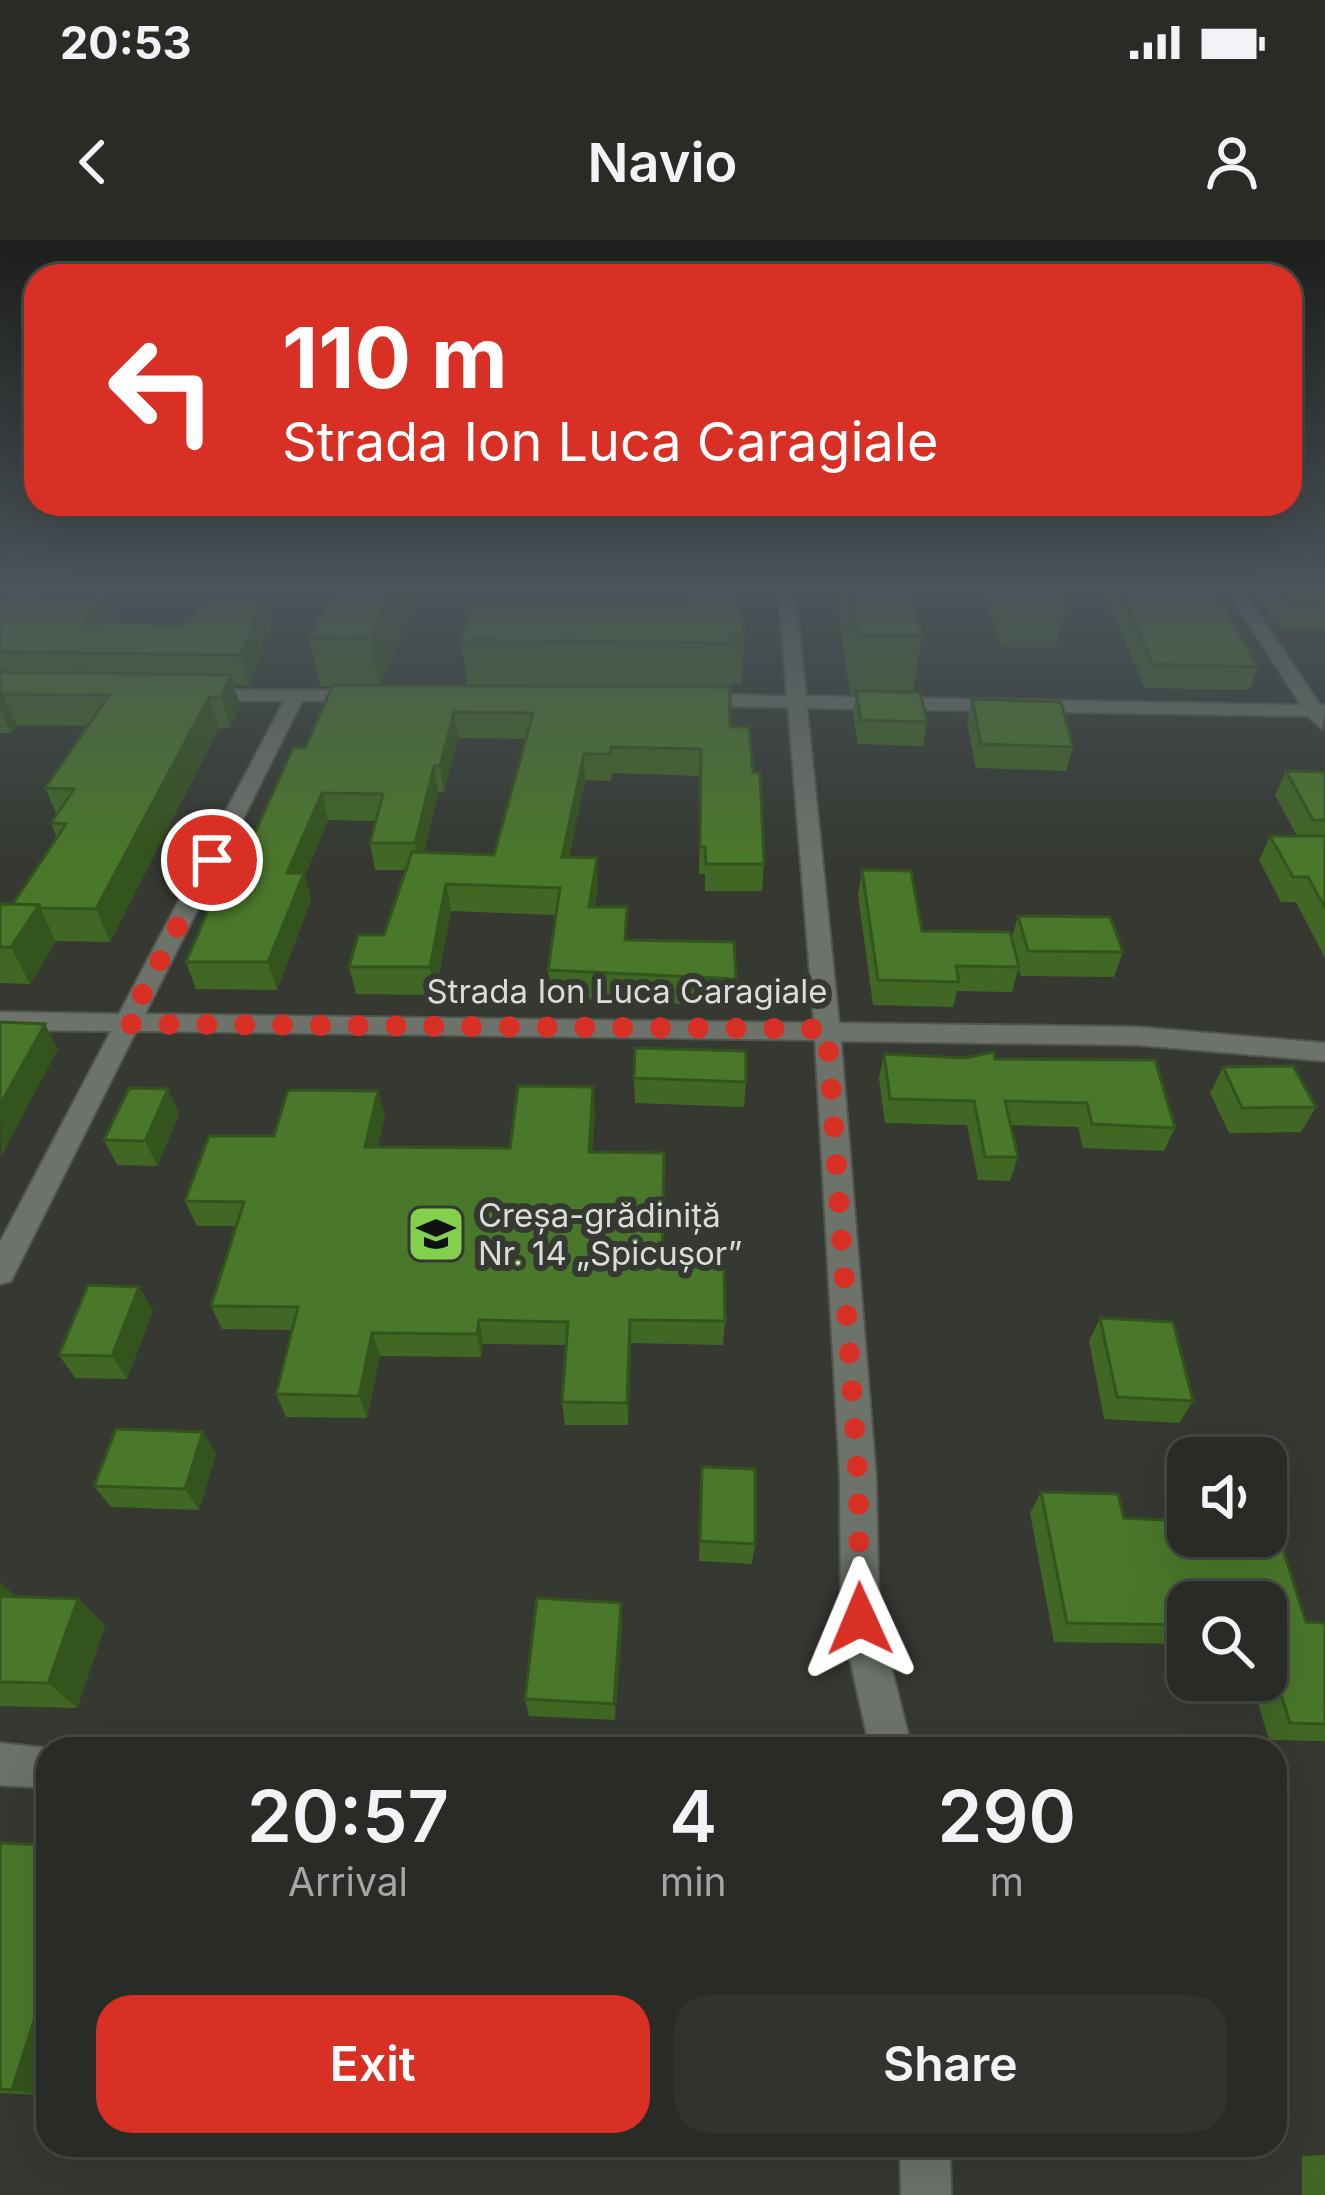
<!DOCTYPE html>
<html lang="en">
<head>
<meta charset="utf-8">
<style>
  body { margin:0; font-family:Inter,sans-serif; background:#30332e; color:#f1f3f6; height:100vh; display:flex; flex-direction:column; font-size:45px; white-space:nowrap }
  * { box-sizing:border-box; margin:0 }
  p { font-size:39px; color:#a5a7a7 }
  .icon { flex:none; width:66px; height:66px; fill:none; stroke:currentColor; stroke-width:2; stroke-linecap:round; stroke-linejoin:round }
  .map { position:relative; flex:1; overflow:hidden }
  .panel { position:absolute; left:36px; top:1497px; width:1251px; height:420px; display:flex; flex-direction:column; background:#282b26; border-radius:36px; box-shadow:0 12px 48px #0002,0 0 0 3px #444743 }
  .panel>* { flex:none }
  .hud { position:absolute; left:24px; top:24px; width:1278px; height:252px; border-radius:36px; box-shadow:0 12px 48px #0002,0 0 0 3px #444743; background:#d93025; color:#fff; overflow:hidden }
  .fabs { position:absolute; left:1167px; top:1197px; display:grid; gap:24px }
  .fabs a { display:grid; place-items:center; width:120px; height:120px; border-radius:24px; background:#282b26; box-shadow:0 12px 48px #0002,0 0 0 3px #444743; font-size:60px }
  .pin { position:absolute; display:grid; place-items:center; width:102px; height:102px; color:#fff; margin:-51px; border:6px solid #fff; border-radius:50%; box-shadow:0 3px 12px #0007 }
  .me { position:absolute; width:132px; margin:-66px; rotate:359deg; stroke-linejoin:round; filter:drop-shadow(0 0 9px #0008) }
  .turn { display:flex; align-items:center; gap:42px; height:252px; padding:0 60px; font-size:54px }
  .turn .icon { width:156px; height:156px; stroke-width:2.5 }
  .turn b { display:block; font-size:84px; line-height:102px }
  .eta { display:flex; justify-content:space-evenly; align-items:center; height:204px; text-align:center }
  .eta b { font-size:72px; font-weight:600; line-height:84px }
  .cta { display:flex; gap:24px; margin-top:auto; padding:24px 60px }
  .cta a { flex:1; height:138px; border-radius:36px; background:#d93025; color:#fff; font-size:48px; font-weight:600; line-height:138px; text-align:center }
  .cta a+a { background:#30332e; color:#f1f3f6 }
  .status { display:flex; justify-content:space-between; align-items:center; height:84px; padding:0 60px; background:#282b26; direction:ltr }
  .status svg { height:33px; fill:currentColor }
  header { display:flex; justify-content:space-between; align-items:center; height:156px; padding:0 60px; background:#282b26; font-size:54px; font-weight:600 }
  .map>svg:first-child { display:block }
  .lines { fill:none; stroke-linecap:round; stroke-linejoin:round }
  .street-casing { stroke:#51554f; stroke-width:4 }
  .street { fill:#6d736a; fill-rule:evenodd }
  .wall { fill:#406724; fill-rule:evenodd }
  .shaded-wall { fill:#34541d }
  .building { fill:#4a782a; stroke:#34541d; stroke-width:3 }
  .route { stroke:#d93025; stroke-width:21; stroke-dasharray:0 37.8 }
  .labels { text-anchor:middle; stroke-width:12; stroke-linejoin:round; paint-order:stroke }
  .street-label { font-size:33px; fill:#d9dcd8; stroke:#353932 }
  .poi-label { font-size:33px; fill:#d9dcd8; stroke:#353932; text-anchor:start }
</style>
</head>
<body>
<div class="status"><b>20:53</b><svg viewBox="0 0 49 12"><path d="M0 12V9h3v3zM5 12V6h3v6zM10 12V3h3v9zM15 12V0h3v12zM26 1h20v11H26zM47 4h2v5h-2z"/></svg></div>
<header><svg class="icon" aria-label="back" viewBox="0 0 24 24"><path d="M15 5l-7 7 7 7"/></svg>Navio<svg class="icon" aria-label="person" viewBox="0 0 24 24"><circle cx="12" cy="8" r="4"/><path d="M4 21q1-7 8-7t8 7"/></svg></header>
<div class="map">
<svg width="1325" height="1955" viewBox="0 0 1325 1955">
  <rect width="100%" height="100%" fill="#353932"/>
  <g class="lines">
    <defs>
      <g id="street">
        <polygon points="778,344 794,344 806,456 1301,465 1223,344 1239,344 1320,465 1325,465 1322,489 1308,476 807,468 839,783 1138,787 1325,803 1325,821 1138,805 841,801 876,1237 879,1379 912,1509 870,1509 841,1379 840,1237 815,800 136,791 11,1041 0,1044 0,1002 111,791 0,790 0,772 119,774 284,461 197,460 190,458 190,450 365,450 374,456 365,462 302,461 145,774 814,783 788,467 689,466 680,460 689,454 787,456"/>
        <polygon points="0,1503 55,1509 48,1509 48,1548 0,1545"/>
        <polygon points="900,1905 950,1905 951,1955 901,1955"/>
      </g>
    </defs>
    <use href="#street" class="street-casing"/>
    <use href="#street" class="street"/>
  </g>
  <g class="wall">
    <polygon points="0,344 80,354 117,384 271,389 262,404 264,411 249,445 234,445 240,466 230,488 219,488 110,702 56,701 30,744 0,743 0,664 13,664 57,598 51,583 57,575 45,548 88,486 17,485 11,493 0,493"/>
    <path d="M423 344 380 445 467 446 461 400 744 395 742 444 729 443 730 487 753 532 764 624 762 651H705V634H699L700 536 612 533 611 541 585 540 569 617 598 645 595 667 627 700 736 739 734 767 551 757 548 730 556 675 451 671 435 755 356 754 349 727 384 695 406 630H375L370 603 376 581 328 580 305 636 311 660 277 750 196 749 186 722 305 508 332 447 320 446 309 397ZM458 498 526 499 494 615 424 612 438 552H444Z"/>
    <polygon points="834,344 909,344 922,396 913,452 927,482 923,506 858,504 853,474 856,454 850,454"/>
    <polygon points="979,344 1068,344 1070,350 1056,407 1002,407"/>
    <polygon points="1100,344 1211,344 1258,427 1249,450 1145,448"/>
    <polygon points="1248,344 1325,344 1325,388 1278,387"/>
    <polygon points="972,459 1073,507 1066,531 976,528 967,483"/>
    <polygon points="1286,531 1325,532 1325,718 1296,662 1281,662 1259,620 1270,596 1297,596 1275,555"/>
    <polygon points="862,630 922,691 1012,698 1018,676 1123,712 1114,737 1021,736 1018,729 1012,752 957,751 953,767 873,765 858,655"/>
    <polygon points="884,814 995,819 1175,888 1164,911 1083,908 1078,887 1011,885 1018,917 1010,941 978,940 967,885 885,883 879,838"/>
    <polygon points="1223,827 1316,867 1301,892 1229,893 1210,853"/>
    <polygon points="634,838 746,842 744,867 635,863"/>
    <polygon points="168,849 179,874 157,926 117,925 104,900"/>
    <polygon points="595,872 592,912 662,1025 725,1081 723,1105 631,1103 628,1185 565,1185 562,1162 566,1105 483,1104 481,1117 380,1116 367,1178 286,1177 276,1154 292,1090 222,1089 211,1066 236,986 197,986 185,961 274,896 385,876 377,907 510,908"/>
    <polygon points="139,1047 153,1071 127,1139 75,1138 59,1115"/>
    <polygon points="1100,1078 1193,1161 1179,1183 1104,1179 1089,1101"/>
    <polygon points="203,1192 216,1214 199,1270 111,1267 94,1246"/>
    <polygon points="702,1227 755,1304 752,1324 699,1321"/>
    <polygon points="1041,1252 1124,1278 1306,1382 1325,1383 1325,1501 1269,1500 1251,1440 1266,1440 1266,1362 1188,1362 1188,1404 1054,1402 1030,1273"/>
    <polygon points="0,1342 16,1357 78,1359 105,1386 77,1468 0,1466"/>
    <polygon points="621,1363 622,1382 615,1480 529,1476 525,1459"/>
    <polygon points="0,1603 48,1605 48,1836 42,1855 0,1853"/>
    <polygon points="1325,1915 1325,1955 1302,1955 1302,1916"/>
  </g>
  <g class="shaded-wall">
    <polygon points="51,344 89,344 53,383 42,354"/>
    <polygon points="395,344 423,344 379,447 370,398"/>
    <polygon points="107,355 117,384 85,383"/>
    <polygon points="264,359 271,389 262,404 264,411 249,445 240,415 250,381"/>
    <polygon points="231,435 240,466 230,488 221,457"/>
    <polygon points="3,454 17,485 11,493 0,470 0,458"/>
    <polygon points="209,457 219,488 110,702 96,669"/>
    <polygon points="454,472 458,498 444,552 440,526"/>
    <polygon points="584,514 585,540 564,644 562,617"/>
    <polygon points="434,526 438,552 420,630 415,603"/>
    <polygon points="322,553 328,580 305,636 311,660 277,750 268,722 287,633"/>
    <polygon points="597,618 598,645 590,694 589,667"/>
    <polygon points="446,644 451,671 435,755 430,727"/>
    <polygon points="39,665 56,702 30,744 11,707"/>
    <polygon points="45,784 58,809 1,917 0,865"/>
    <polygon points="593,847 595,872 590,937 589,912"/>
    <polygon points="168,849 179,874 157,926 145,901"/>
    <polygon points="378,851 385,876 372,932 365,907"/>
    <polygon points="139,1047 153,1071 127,1139 112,1116"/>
    <polygon points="479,1080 483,1104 481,1117 477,1094"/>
    <polygon points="630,1080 631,1103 628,1185 627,1163"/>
    <polygon points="372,1093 380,1116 367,1178 359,1156"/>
    <polygon points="203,1192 216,1214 199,1270 185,1249"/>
    <polygon points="0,1342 24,1365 0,1368"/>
    <polygon points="78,1359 105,1386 77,1468 48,1443"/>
    <polygon points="621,1363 622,1382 615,1480 614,1464"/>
    <polygon points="48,1736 48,1836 42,1855 12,1850"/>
  </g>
  <g class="building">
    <polygon points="0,344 51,344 42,354 107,355 85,383 188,384 208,358 264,359 250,381 256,381 240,415 0,412"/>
    <polygon points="337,344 395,344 370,398 309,397"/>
    <polygon points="686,344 741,344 744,395 730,394 730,403 461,400 473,363 685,366"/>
    <polygon points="849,344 909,344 922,396 858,395"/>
    <polygon points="1013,344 1068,344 1070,350 1015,349"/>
    <polygon points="1116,344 1211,344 1258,427 1153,424"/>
    <polygon points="1272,344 1325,344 1325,365 1287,364"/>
    <polygon points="0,432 231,435 221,457 209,457 96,669 40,668 39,665 13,664 66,584 51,583 74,549 45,548 109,455 3,454 0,458"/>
    <polygon points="333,445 730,447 730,487 749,487 753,532 760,533 764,624 706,624 705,607 700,607 701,509 611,507 610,514 584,514 562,617 597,618 589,667 627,667 625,700 734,702 736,739 548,730 560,648 446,644 430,727 349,727 358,695 384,695 412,612 494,615 533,473 454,472 440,526 434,526 415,603 370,603 383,554 322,553 287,633 304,633 268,722 186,722 231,617 244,617 293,508 305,508"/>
    <polygon points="856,451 920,452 927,482 861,480"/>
    <polygon points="972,459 1061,462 1073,507 981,504"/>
    <polygon points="1286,531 1325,532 1325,580 1313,580"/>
    <polygon points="1270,596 1325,596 1325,668 1308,637 1293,637"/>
    <polygon points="862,630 911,631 922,691 1010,692 1019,727 956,726 959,742 878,740"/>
    <polygon points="0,664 39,665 11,707 0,707"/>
    <polygon points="1018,676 1110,677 1123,712 1028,711"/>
    <polygon points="0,782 45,784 0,865"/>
    <polygon points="635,808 746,811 746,842 634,838"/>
    <polygon points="994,812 995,819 1155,820 1175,888 1092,884 1087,863 1005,861 1018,917 985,917 974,861 890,859 884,814 965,818"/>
    <polygon points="1293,826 1316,867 1242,868 1223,827"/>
    <polygon points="518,846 593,847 589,912 664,913 662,1025 724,1025 725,1081 630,1080 627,1163 562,1162 568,1082 479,1080 477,1094 372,1093 359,1156 276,1154 298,1067 211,1066 244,962 185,961 209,896 274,896 288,850 378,851 365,907 510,908"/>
    <polygon points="129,848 168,849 145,901 104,900"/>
    <polygon points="88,1045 139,1047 112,1116 59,1115"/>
    <polygon points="1100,1078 1173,1082 1193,1161 1117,1157"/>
    <polygon points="116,1189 203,1192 185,1249 94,1246"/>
    <polygon points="702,1227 755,1229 755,1304 700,1301"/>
    <polygon points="1041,1252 1118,1254 1124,1278 1188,1281 1188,1296 1280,1300 1306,1382 1325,1383 1325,1484 1290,1483 1269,1416 1266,1416 1266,1362 1188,1362 1188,1385 1067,1383"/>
    <polygon points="0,1356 78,1359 48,1443 0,1442"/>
    <polygon points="537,1358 621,1363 614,1464 525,1459"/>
    <polygon points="0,1603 48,1605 48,1736 12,1850 0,1849"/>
  </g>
  <linearGradient id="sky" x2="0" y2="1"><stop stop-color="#1d1f1c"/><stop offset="0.56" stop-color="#4b545a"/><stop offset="1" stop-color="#4b545a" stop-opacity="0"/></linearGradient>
  <rect width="1325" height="618" fill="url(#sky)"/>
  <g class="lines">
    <polyline class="route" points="212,620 127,784 827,789 858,1237 860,1379"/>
  </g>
  <defs>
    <symbol id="school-square" viewBox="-11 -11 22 22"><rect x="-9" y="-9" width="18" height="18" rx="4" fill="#83d04e" stroke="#353932"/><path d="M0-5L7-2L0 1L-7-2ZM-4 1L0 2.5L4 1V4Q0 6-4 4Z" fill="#111"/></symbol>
  </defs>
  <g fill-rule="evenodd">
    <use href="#school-square" x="403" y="961" width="66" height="66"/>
  </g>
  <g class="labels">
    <g class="street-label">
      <text x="627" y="763">Strada Ion Luca Caragiale</text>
    </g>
    <g class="poi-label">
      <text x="478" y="987">Creșa-grădiniță<tspan x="478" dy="38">Nr. 14 „Spicușor”</tspan></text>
    </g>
  </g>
</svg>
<div class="fabs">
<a><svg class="icon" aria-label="sound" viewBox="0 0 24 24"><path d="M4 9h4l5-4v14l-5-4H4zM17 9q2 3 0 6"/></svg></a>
<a><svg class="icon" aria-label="search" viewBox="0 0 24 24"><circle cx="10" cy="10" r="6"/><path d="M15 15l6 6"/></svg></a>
</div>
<div class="pin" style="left:212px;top:620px;background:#d93025"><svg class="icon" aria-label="arrive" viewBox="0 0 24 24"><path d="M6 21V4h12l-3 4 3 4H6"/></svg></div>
<svg class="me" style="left:860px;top:1379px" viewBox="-20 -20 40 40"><path d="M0-17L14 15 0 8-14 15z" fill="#d93025" stroke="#fff" stroke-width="4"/></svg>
<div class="hud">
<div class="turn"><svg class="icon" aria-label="left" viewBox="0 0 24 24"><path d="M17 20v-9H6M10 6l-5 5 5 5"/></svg><div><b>110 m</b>Strada Ion Luca Caragiale</div></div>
</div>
<section class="panel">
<div class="eta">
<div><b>20:57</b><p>Arrival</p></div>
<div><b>4</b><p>min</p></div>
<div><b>290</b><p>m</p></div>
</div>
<div class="cta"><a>Exit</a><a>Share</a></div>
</section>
</div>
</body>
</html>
